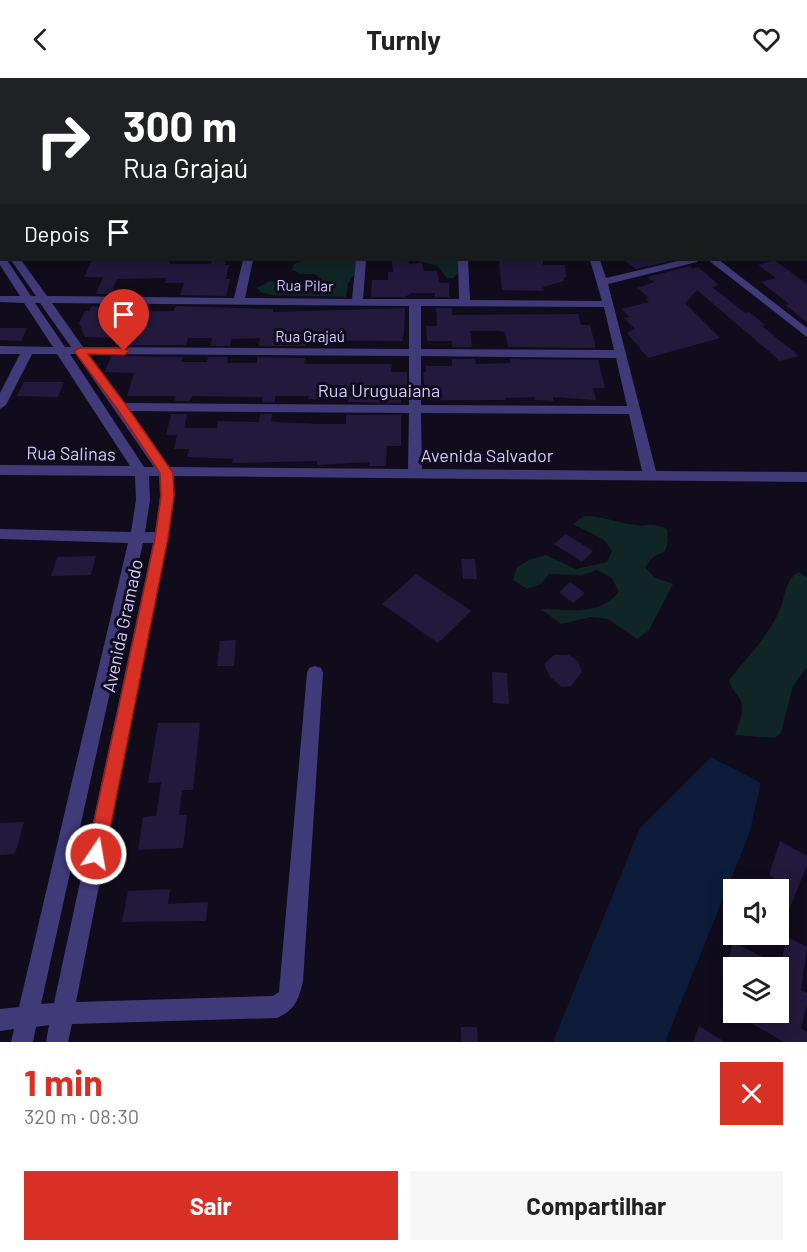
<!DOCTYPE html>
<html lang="pt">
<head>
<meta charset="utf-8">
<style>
  body { margin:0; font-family:Barlow,sans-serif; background:#f6f6f6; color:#222; height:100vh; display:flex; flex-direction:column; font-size:22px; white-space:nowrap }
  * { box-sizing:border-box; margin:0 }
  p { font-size:20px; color:#767676 }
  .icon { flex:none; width:33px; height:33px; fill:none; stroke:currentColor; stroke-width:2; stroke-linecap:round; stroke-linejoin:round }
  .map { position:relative; height:964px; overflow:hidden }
  .side { display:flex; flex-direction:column; background:#fff; flex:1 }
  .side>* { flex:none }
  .top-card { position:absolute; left:0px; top:0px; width:807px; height:183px; box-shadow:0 3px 15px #0003; background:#202124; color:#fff; overflow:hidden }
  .buttons { position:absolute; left:723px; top:801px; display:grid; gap:12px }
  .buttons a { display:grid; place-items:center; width:66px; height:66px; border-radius:0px; background:#fff; box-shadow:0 3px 15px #0003; font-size:30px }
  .pin { position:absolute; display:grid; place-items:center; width:51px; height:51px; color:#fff; margin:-62px -26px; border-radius:50% 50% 50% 0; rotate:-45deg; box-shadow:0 0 6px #0007 }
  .pin .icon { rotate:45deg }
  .me { position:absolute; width:66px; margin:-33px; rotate:12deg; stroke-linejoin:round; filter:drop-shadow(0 0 4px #0008) }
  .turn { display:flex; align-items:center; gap:21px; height:126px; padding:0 24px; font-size:27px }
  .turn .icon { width:78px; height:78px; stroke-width:2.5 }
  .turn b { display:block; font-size:42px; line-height:51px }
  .then { display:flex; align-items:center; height:57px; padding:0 24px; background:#0003; gap:12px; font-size:22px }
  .round { display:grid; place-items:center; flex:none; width:63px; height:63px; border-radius:0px; background:#f6f6f6 }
  .headline { display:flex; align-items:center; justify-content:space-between; height:102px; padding:0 24px }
  h1 { font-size:36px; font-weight:700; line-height:45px; color:#d93025 }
  .action { display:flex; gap:12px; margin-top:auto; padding:12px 24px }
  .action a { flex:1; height:69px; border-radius:0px; background:#d93025; color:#fff; font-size:24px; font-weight:700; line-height:69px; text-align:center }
  .action a+a { background:#f6f6f6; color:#222 }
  header { display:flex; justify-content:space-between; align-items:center; height:78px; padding:0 24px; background:#fff; font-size:27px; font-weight:700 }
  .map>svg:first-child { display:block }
  .green { fill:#102526 }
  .water { fill:#0d1b3b }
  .building { fill:#23193c }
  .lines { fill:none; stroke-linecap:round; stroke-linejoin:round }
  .minor { fill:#403a79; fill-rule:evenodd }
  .route { fill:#d93025; stroke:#8d1f18; stroke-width:1.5 }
  .labels { text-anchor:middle; stroke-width:6; stroke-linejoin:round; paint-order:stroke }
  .far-street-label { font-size:15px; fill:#d3cafc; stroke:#100c1c }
  .street-label { font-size:18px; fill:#d3cafc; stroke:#100c1c }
</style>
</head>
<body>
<header><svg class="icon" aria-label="back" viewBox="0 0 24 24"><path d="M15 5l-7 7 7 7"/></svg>Turnly<svg class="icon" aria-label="heart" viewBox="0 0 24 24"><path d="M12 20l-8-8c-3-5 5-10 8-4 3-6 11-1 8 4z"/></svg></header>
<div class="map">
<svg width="807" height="964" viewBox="0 0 807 964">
  <rect width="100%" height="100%" fill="#100c1c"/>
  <g class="green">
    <polygon points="306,182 360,182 358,192 348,205 346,219 274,217 262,215 257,210 270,203 319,208 323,205 315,196 301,196 292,192 294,186"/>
    <polygon points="413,182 459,182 459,194 453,200 447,200 438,188"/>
    <path d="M584 438C603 438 618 445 635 447 650 449 648 443 667 451L668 463 665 473 653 479 645 489 655 500 673 506 649 552 637 561 608 541 591 539 561 546 541 531C571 531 597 539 619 514L612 500 597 492 582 497 549 496 541 506 527 511 513 502 517 489 531 481 546 477 576 491 607 484 612 473 604 462 573 446Z"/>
    <path d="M799 494 807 499V589L793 608 781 655 775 660 735 657C738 647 745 634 741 623 737 615 731 611 729 602 747 579 766 561 779 534 785 521 785 500 799 494Z"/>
  </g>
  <polygon class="water" points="711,679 761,705 749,756 665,964 553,964 640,750"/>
  <g class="building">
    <polygon points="92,182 170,182 170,186 211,186 212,182 226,182 225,187 229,187 226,201 230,201 226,218 180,217 184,205 165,205 166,200 117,201 111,216 96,216 103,199 84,199"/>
    <polygon points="392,182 408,182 409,186 422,185 424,193 437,193 439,205 449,205 449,219 435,219 435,215 411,215 405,219 371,219 372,202 388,202 388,194 393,194"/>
    <polygon points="624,182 674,182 636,191"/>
    <polygon points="774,182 807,206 807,244 785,227 789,226 761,204 776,200 758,187"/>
    <polygon points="499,183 543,183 543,187 565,187 566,199 564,199 564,203 543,209 544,213 502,212"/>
    <polygon points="691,188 691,191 698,189 719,207 712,209 745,235 749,234 765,247 762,248 799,278 780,283 697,212 685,225 720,260 648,280 627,255 635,251 624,240 630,239 622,231 649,224 645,221 649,220 637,210 654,204 647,199"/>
    <polygon points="92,228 124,231 123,234 174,233 176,228 273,231 273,234 405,230 404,254 402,263 306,262 306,268 259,268 260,260 231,261 230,268 211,268 212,260 188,260 186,267 115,267 117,260 85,259 79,245 85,233 89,233"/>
    <polygon points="436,230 452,230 452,237 578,236 581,247 590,247 595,267 595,270 508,269 505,254 498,253 470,253 472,269 452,269 452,263 427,263 426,248 437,248"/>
    <polygon points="0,250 27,250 21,263 0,262"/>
    <polygon points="111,278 183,279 181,284 207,284 208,279 228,279 227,285 257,285 257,279 305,280 304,286 392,286 391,294 407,294 407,311 401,311 401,325 348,324 348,321 308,321 309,318 275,318 275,324 262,324 263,319 192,318 190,323 175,323 176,318 127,318 134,295 105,294"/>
    <polygon points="452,281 475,281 476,286 510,285 510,281 598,282 605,310 593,310 596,322 553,319 553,323 535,322 534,319 505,320 505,322 426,322 423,294 426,294 426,288 452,288"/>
    <polygon points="24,304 64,304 58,319 17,318"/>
    <polygon points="171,336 187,336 184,350 217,350 218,343 259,344 260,336 272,336 271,343 276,344 318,346 346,346 346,337 401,337 401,368 387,368 386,388 369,388 370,384 317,387 317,383 232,385 233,381 187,379 189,371 174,371 177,357 166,357"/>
    <polygon points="566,456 593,473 582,484 554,466"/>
    <polygon points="96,478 91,497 51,498 57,479"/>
    <polygon points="461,481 475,481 477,501 463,501"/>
    <polygon points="416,496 471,533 438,565 382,526"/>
    <polygon points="570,504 585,515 573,525 559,514"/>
    <polygon points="236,562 234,588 217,588 220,563"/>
    <polygon points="554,577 569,577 578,583 582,594 571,608 562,609 550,599 544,586"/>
    <polygon points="492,594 507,595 509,626 493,625"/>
    <polygon points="158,645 200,645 193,712 182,712 179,737 187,737 183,770 138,772 143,739 156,738 161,704 148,705"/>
    <polygon points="24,744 15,776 0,777 0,745"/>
    <polygon points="780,763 807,778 807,787 779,857 778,803 769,797"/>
    <polygon points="170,811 168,826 208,824 206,843 122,844 128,813"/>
    <polygon points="787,859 807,869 801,912 807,915 807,926 801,950 807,954 807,964 784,964 732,934 778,934 778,913 785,890 736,890 727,885 733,864 780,888"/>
    <polygon points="699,948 725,964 693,964"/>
    <polygon points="461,949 477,949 478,964 461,964"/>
  </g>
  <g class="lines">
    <g class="minor">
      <rect x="535" y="0" width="8" height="2"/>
      <polygon points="652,0 660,0 662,2 653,2"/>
      <polygon points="680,0 693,0 677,2"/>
      <polygon points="807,51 807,57 806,58 806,52"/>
      <polygon points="806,88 807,89 807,95 806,94"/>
      <polygon points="0,114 2,115 2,121 0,120"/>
      <rect x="806" y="150" width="1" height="6"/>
      <rect x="0" y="155" width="2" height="9"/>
      <path d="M0 179 7 182 31 218H36L11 182H21L47 218 234 220 243 182H253L245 220 352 221 356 182H366L363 221H459L458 182H468L470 222 602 223 590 182H600L606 200 682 182H698L697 184 608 206 656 393 807 394V404L173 398 174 418 168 460 76 924 273 918 279 914 307 595 309 590 315 588 321 590 323 595 303 903C299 921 295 932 277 940L72 946 68 964H46L49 947 36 949 33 964H11L14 951 0 953V931L19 929 128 465 0 461V451L131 454 136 422 135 398 0 397V387L130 388 57 276H32L6 327 0 331V315L20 276H0V268L53 269 24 225 0 224V218H20L0 187ZM35 225H40L71 269H65ZM52 225 409 228V271L83 269ZM421 228 604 229 614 272 421 271ZM70 276H76L154 389H144ZM88 276 409 278V327L123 325ZM421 278 616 280 627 328 421 327ZM129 333 409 335 408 391 169 389ZM421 335 629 336 642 393 422 391ZM149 398H159L160 418 155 454H145L150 422ZM143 465H153L54 925 41 926Z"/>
      <polygon points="708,182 719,182 807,250 807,259"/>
    </g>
  </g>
  <polygon class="route" points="80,270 124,270 130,273 124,277 88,276 126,327 173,395 174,418 168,460 105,776 102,783 96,785 89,783 87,776 155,460 161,418 160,395 118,332 74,273"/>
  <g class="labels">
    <g class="far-street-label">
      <text transform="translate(305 208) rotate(1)" y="5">Rua Pilar</text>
      <text x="310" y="264">Rua Grajaú</text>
    </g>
    <g class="street-label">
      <text x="379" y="319">Rua Uruguaiana</text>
      <text transform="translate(71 376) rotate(1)" y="6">Rua Salinas</text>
      <text x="487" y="384">Avenida Salvador</text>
      <text transform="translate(123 548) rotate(-78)" y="6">Avenida Gramado</text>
    </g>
  </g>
</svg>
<div class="buttons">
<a><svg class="icon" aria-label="sound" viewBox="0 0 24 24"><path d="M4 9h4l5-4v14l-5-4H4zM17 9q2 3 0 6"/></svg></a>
<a><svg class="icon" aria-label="layers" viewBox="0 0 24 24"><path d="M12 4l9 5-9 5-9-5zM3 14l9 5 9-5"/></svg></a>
</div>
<div class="pin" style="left:124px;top:273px;background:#d93025"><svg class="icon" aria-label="arrive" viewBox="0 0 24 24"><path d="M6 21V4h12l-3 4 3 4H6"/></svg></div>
<svg class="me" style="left:96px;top:776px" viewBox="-20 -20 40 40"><circle r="17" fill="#d93025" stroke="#fff" stroke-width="3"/><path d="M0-11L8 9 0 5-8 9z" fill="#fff"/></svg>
<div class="top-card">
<div class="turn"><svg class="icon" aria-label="right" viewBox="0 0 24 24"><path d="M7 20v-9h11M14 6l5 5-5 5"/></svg><div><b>300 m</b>Rua Grajaú</div></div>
<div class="then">Depois<svg class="icon" aria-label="arrive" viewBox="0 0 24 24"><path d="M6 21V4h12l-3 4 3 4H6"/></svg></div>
</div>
</div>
<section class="side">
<div class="headline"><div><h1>1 min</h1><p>320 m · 08:30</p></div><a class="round" style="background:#d93025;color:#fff"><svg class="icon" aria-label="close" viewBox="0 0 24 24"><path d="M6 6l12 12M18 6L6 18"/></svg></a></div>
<div class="action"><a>Sair</a><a>Compartilhar</a></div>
</section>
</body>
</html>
